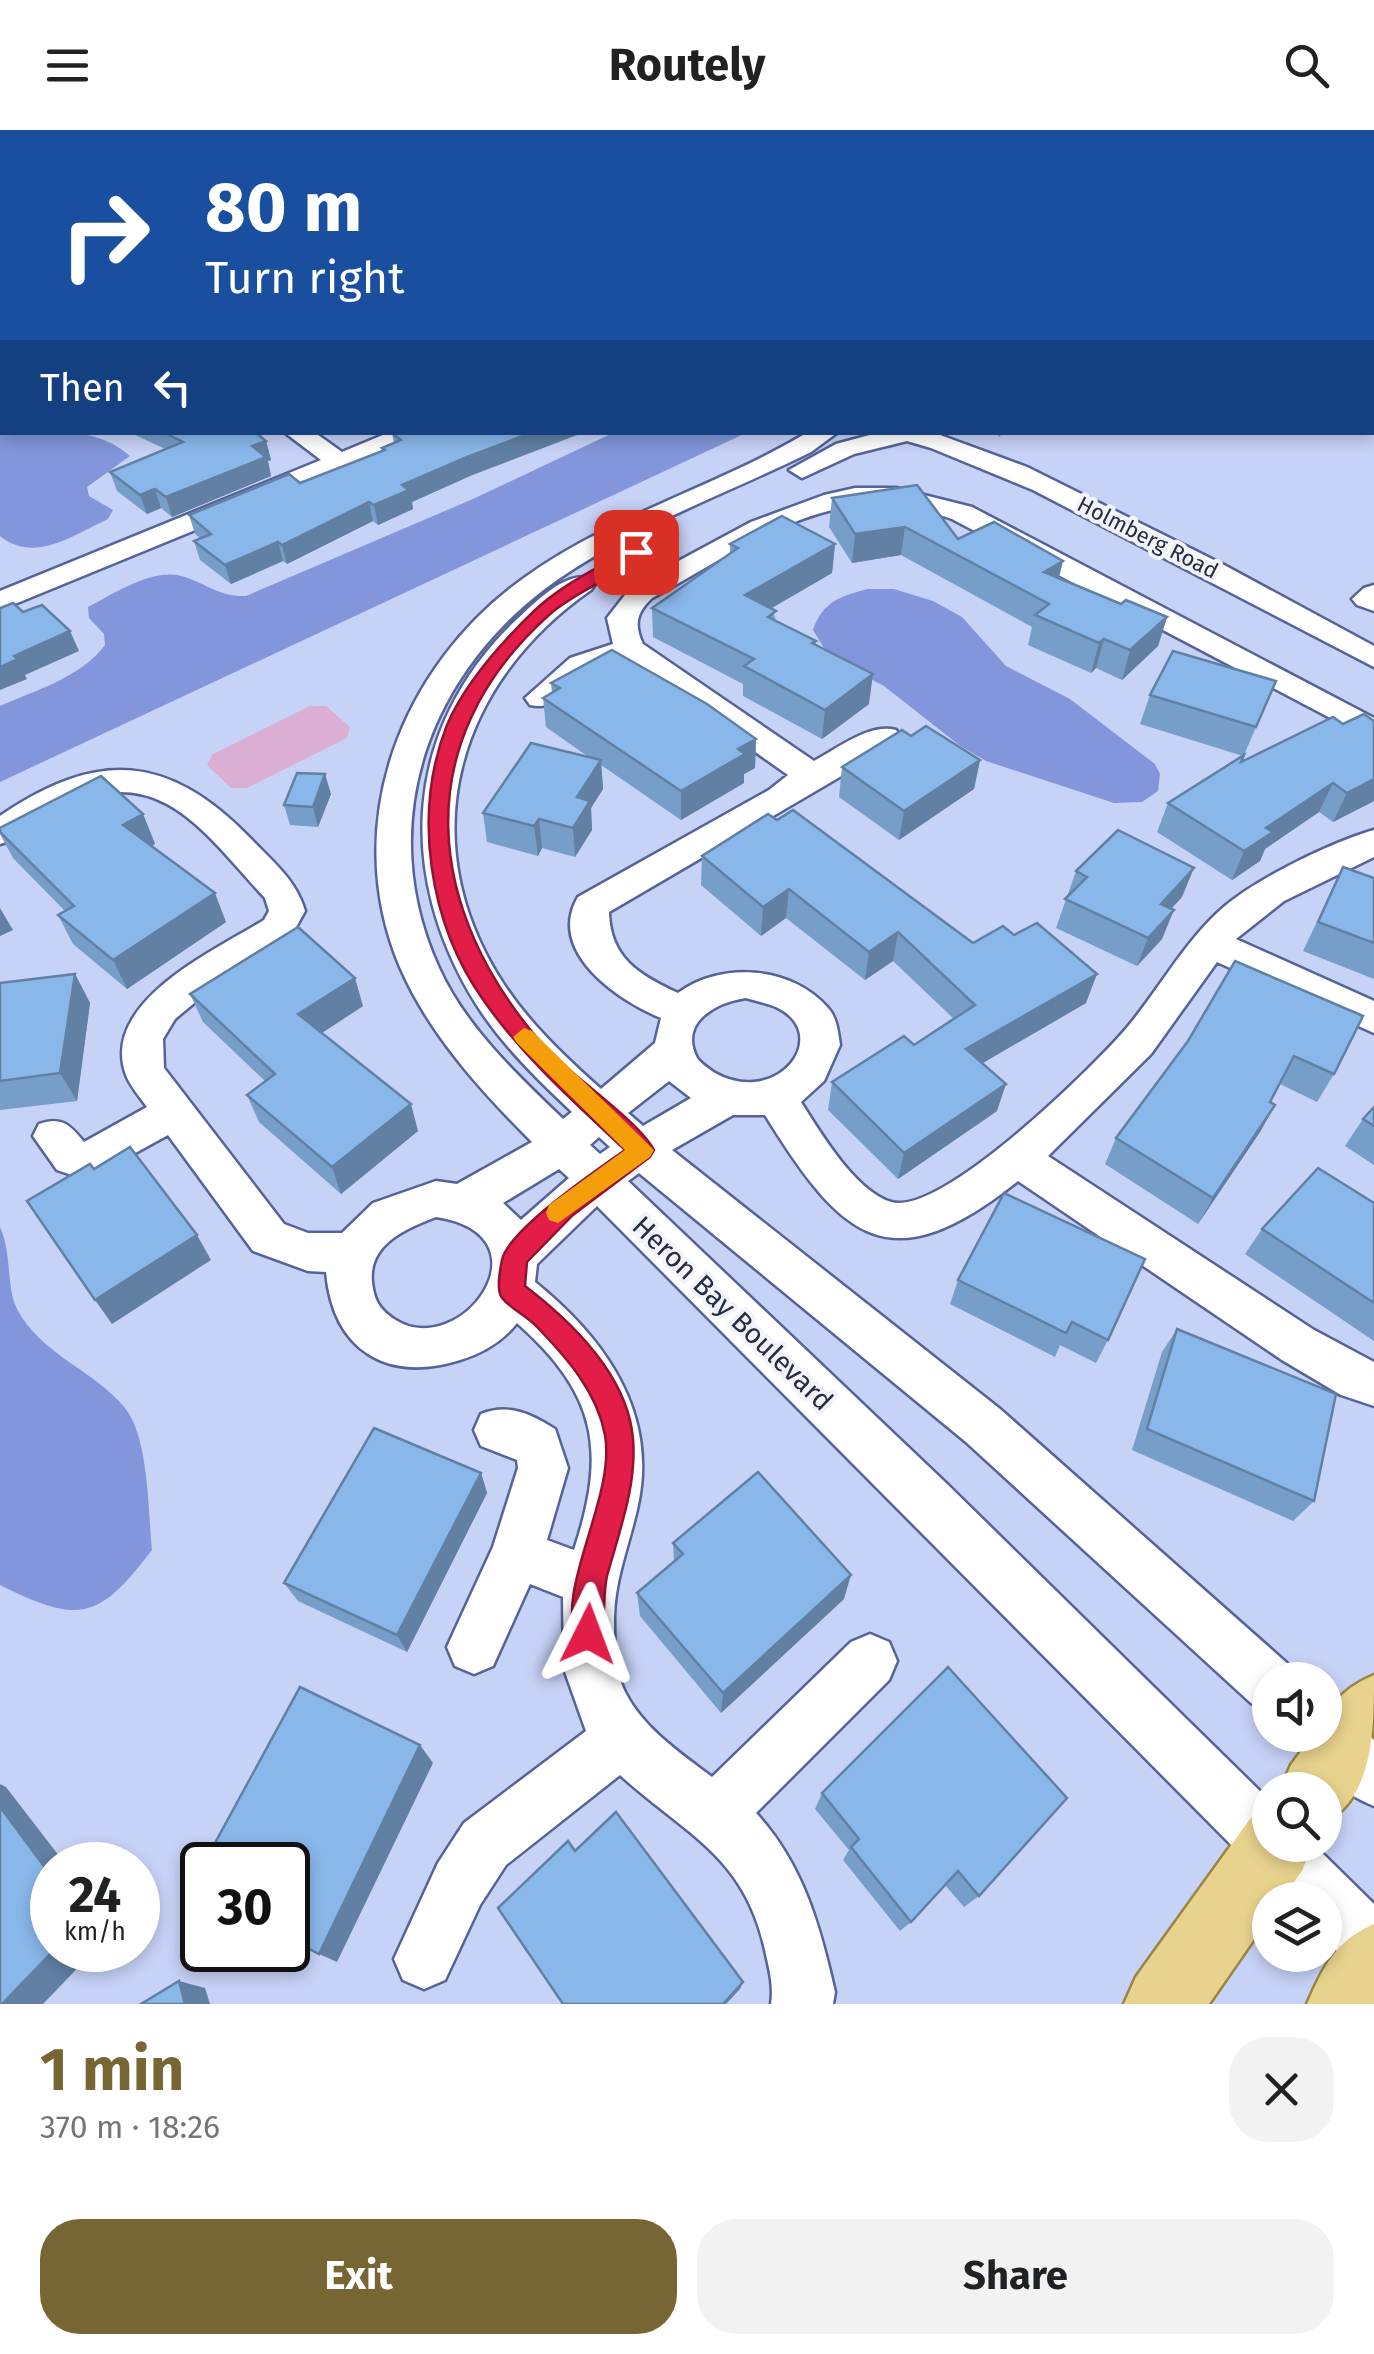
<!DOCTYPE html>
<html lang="en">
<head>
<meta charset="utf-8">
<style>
  body { margin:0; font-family:"Fira Sans",sans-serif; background:#f2f2f2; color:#202124; height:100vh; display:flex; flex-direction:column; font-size:38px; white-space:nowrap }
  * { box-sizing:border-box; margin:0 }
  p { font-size:32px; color:#757577 }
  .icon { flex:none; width:55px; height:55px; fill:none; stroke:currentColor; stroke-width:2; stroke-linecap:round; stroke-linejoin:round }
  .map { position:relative; height:1874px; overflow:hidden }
  .drawer { display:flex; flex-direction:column; background:#fff; flex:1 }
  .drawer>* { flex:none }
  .guide { position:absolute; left:0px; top:0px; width:1375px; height:305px; box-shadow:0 5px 15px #0003; background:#1a4fa0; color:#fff; overflow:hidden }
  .fabs { position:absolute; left:1252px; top:1532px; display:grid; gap:20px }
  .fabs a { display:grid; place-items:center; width:90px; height:90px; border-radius:50%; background:#fff; box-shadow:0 5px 15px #0003; font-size:50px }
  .speed { position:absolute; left:30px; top:1712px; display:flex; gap:20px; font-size:50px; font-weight:700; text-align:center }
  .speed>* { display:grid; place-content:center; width:130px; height:130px; border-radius:50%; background:#fff; box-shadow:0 5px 15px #0003; line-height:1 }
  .speed small { font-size:25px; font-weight:400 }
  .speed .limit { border:5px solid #111; border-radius:15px; background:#fff; color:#111 }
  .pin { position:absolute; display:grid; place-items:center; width:85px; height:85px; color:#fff; margin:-42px; border-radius:20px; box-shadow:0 5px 15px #0006 }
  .me { position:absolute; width:110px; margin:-55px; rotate:3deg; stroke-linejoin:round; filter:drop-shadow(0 0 8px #0008) }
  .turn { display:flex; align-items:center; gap:35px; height:210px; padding:0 40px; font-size:45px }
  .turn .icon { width:130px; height:130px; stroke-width:2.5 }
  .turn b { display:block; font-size:70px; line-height:85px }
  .then { display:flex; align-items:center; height:95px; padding:0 40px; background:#0003; gap:20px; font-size:38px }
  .round { display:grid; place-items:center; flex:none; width:105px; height:105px; border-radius:40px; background:#f2f2f2 }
  .head { display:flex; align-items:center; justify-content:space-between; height:170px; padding:0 40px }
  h1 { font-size:60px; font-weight:700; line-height:75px; color:#776634 }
  .action { display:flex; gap:20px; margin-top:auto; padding:20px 40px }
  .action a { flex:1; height:115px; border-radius:40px; background:#776634; color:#fff; font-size:40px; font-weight:700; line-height:115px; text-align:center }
  .action a+a { background:#f2f2f2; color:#202124 }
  header { display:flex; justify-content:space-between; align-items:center; height:130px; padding:0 40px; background:#fff; font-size:45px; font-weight:700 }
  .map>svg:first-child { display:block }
  .green { fill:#daafd3 }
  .water { fill:#8396db }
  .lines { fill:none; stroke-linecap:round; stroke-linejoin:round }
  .minor-casing { stroke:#556399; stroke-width:5 }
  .major-casing { stroke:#9a8643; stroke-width:5 }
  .path-far1 { stroke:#949dbe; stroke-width:2.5; stroke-dasharray:4 4; stroke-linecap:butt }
  .path { stroke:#949dbe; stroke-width:4; stroke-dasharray:5 5; stroke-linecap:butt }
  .minor { fill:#fff; fill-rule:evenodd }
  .major { fill:#e8d38e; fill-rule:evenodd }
  .wall { fill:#779dc9 }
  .shaded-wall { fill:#6180a4 }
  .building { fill:#8ab7ea; stroke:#6180a4; stroke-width:2.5 }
  .route { fill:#e11d48; stroke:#92132f; stroke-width:2.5 }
  .slow { fill:#f59e0b }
  .labels { text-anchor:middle; stroke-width:8; stroke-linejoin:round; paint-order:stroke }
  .far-street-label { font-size:22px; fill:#252c43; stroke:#f2f4fa }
  .street-label { font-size:28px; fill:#252c43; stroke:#f2f4fa }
</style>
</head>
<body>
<header><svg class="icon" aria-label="menu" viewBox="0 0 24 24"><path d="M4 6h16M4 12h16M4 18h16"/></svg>Routely<svg class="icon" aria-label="search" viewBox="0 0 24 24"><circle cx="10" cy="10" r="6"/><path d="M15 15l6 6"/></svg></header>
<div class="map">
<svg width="1374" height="1874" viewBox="0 0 1374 1874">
  <rect width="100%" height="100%" fill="#c7d2f7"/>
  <polygon class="green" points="310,576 326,576 350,597 347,608 247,658 231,658 207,635 213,624"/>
  <g class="water">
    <path d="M0 271 2 302C46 302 95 295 130 326L87 357 89 366 113 380 108 389C73 405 35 434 0 406Z"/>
    <path d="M615 302 746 303 0 652V576C36 560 80 548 105 515L104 504 89 488 88 477C115 463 155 436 185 447 208 455 221 467 246 466L473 369Z"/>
    <path d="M868 459H894L933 471 962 487 1006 536 1070 569 1155 634 1160 644 1158 661 1142 672 1114 673 986 631 959 615 884 556 848 537 824 518 813 500C823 471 841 466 868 459Z"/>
    <path d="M0 1097C12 1123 6 1157 17 1179 40 1224 94 1240 125 1278 149 1308 148 1382 152 1420 98 1491 79 1494 0 1455Z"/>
  </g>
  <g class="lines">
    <defs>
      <g id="minor">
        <polygon points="320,0 342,0 343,2 322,2"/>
        <polygon points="0,87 2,88 2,101 0,101"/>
        <polygon points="284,302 314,302 342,322 390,302 425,302 422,307 0,480 0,461 321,330"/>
        <path d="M808 302H838L811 322C722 366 621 401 542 461 425 552 375 698 439 838 465 896 517 945 563 989L572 982C537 949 502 915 476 874 396 745 403 599 515 491 534 474 564 441 591 448L595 454 591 460C457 553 410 710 503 853 529 893 565 927 601 959L655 913 661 888C619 871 546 822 578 767L769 660 788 645 625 530C615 533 603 536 593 541 570 553 559 582 530 575L525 568 570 528 613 514 607 488 632 456 751 392 824 365 855 358H896L972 377 1374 588V611L952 389C931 382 908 373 885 373 800 373 724 429 652 468 636 483 634 495 643 514L814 631C837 619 869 593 896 600L901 607 896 614 609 782C610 828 639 845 678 863 721 831 792 836 828 878 837 888 838 902 840 915L824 951 801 972C820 1002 855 1061 891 1072 941 1087 1092 938 1125 900 1160 859 1184 811 1225 776 1258 748 1332 712 1374 700V727L1284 771 1236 809 1374 871V903L1217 832 1151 924 1048 1026 1314 1200 1374 1232V1276L1341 1265 1282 1230 1018 1051C889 1154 842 1109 765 985H733L672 1020 1000 1279 1289 1535 1296 1550H1270V1581L1251 1573 966 1312 639 1043 628 1051 947 1354 1270 1671V1715H1314L1374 1774V1846L1353 1837 1325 1809V1770H1286L597 1076 537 1134 535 1152C604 1208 658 1281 638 1375 630 1413 615 1447 614 1487 614 1511 614 1540 625 1562 643 1598 680 1623 712 1647L851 1512 870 1504 889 1512 897 1531 889 1550 756 1683C803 1734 820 1796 835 1862L833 1874H771C774 1856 769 1838 765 1820 744 1725 686 1705 620 1645L506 1735 480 1775 445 1850 424 1859 403 1850 394 1829 438 1733 464 1693 586 1601 564 1539 563 1467 530 1454 493 1536 474 1544 455 1536 447 1517 493 1417 518 1338 517 1330 481 1316 474 1300 481 1284C509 1273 531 1284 555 1299L568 1338 547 1410 574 1420C607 1320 597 1264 517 1193 502 1212 483 1223 460 1230 386 1253 333 1220 326 1142L308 1141 253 1121 168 1005 86 1050 57 1040 33 1006 39 994C62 986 70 995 84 1012L147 977C140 967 130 956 126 945 99 872 216 820 264 790L269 781 265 768C206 705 162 632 67 675 43 685 26 707 0 714V686C97 620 168 623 251 709 273 732 296 750 305 781L290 808 205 864 175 889 163 909 164 938 284 1094 308 1103H342L373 1073 436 1051 457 1054 532 1012C481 961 429 904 400 837 339 693 402 535 524 448 611 385 717 357 808 302ZM746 868C756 871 766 873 776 877 834 904 778 978 715 943 709 939 701 934 697 928 678 891 718 872 746 868ZM669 951 691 968 643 996 628 983ZM599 1007 610 1017 600 1024 590 1015ZM559 1039 569 1048 521 1090 503 1073ZM436 1087C554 1105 460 1233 394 1189 379 1179 374 1170 372 1152 368 1114 407 1098 436 1087Z"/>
        <polygon points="881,302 932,302 1027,337 1224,435 1374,516 1374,537 1033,360 931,318 907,311 854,324 802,348 789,340 836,314"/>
        <polygon points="1374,455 1374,481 1357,475 1352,469 1364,458"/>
        <path d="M1325 1576 1345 1584 1374 1610V1676C1343 1664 1310 1636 1298 1605H1325Z"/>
      </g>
      <g id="major">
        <path d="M1374 1545C1374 1598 1374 1667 1325 1692V1660H1280L1291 1635 1313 1605H1325C1325 1574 1348 1556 1374 1545Z"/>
        <polygon points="1270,1681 1270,1715 1312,1715 1302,1741 1281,1770 1270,1770 1270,1786 1209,1874 1124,1874 1136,1847 1250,1689"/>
        <path d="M1374 1794V1874H1307C1323 1837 1336 1810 1374 1794Z"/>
      </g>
    </defs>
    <use href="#minor" class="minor-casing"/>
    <use href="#major" class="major-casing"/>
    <polyline class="path-far1" points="1011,2 1018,0"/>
    <polyline class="path" points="997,302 1001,306"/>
    <use href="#minor" class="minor"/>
    <use href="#major" class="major"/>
  </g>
  <g class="wall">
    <polygon points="0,0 240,0 244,2 2,2 2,70 0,68"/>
    <polygon points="1374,65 1374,250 1372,249 1372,66"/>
    <polygon points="0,138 2,145 2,252 0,251"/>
    <polygon points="129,302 255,302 266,311 271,330 268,331 271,346 172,387 161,378 147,384 117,361 110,342 165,319"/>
    <polygon points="392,303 470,346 412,372 413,379 378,395 373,391 287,434 283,431 231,454 200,430 194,411 200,408 195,404 189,385 300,353 382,321 382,318 394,313"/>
    <polygon points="832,368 958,409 1059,448 1121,474 1167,487 1158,516 1122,550 1096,538 1091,543 1028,515 1032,497 901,425 852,433 829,397"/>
    <polygon points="730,414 835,414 832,443 772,478 776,491 816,511 816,515 869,574 822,609 743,566 743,554 653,507 652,478 730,424"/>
    <polygon points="1276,551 1241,632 1343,594 1374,591 1374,671 1333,692 1319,682 1265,719 1260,731 1232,750 1157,702 1168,673 1243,626 1140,594 1150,565"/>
    <polygon points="551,553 756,609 755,638 744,644 744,653 681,690 601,635 603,659 591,678 592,700 575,727 542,718 538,726 487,712 483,683 590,628 546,597 543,568 552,563"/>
    <polygon points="911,606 980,630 974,659 899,710 839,667 842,637"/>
    <polygon points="331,664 318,697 290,695 284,675"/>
    <polygon points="143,684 155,714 151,716 226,792 127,859 73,814 58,785 65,781 13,728 0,704 0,698"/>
    <polygon points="702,726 973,813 1086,873 982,933 997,981 898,1049 828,980 832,952 914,915 954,889 893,831 865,850 786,788 761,806 701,755"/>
    <polygon points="1343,737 1374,748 1374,849 1303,821"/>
    <polygon points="1076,741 1182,767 1171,779 1162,809 1137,836 1056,798"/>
    <polygon points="1235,831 1334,944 1317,972 1280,954 1270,972 1275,975 1260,1002 1198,1094 1105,1034 1116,1008 1188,911"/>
    <polygon points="75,844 90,873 77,971 0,980 0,853"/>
    <polygon points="190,864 363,876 322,903 418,1001 341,1064 259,992 247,965 265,951 203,892"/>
    <polygon points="1374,977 1374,1035 1345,1016 1363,989"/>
    <polygon points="1004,1063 1108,1210 1096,1233 1060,1215 1055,1227 950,1174 958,1150"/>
    <polygon points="1374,1073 1374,1211 1245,1124 1262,1099"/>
    <polygon points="1177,1199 1314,1371 1293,1391 1132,1320 1162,1222"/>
    <polygon points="481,1343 487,1363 407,1522 298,1471 284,1453"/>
    <polygon points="673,1413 844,1469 721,1583 640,1486 637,1463 674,1432"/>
    <polygon points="948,1537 979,1766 964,1777 945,1755 911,1792 900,1801 843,1730 849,1720 815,1679 822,1663"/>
  </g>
  <g class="shaded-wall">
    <polygon points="925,0 980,0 974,2 925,2"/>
    <polygon points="533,302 585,302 470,346 412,372 413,379 378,395 374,375 402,355 467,327"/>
    <polygon points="266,311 271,330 268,331 271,346 172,387 166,367 252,316"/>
    <polygon points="155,359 161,378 147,384 140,365"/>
    <polygon points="369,372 373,391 287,434 282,415"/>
    <polygon points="905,397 901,425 852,433 855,404"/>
    <polygon points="278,412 283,431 231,454 225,435"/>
    <polygon points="835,414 832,443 744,494 745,465"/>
    <polygon points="1063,431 1056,460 1044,442"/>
    <polygon points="1167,487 1158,516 1122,550 1130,520"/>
    <polygon points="70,501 79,521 25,545 27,549 0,560 0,537 14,526"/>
    <polygon points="1104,509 1096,538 1091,543 1099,513"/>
    <polygon points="873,544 869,574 822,609 825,580"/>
    <polygon points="756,609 755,638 744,644 744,653 681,690 681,661 738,619"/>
    <polygon points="601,630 603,659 591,678 592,700 575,727 573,698 577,667"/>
    <polygon points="980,630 974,659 899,710 904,681"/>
    <polygon points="325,644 331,664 318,697 313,677"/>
    <polygon points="1374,649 1374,671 1333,692 1347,663"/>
    <polygon points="1333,653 1319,682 1265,719 1260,731 1232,750 1244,721 1266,698"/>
    <polygon points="143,684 155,714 136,724 123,695"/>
    <polygon points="539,689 542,718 538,726 534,696"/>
    <polygon points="1194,738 1182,767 1150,802 1161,774"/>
    <polygon points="789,759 786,788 761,806 763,777"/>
    <polygon points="215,763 226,792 127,859 113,830"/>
    <polygon points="0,778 13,800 0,806"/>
    <polygon points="1174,780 1162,809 1137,836 1148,808"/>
    <polygon points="898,802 893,831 865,850 869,822"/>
    <polygon points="75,844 90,873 77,971 60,943"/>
    <polygon points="1097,844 1086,873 959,947 966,919"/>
    <polygon points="355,848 363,876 308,912 298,884"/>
    <polygon points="1006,954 997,981 898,1049 904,1023"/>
    <polygon points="411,974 418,1001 341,1064 332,1037"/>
    <polygon points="1275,975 1260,1002 1198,1094 1213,1068"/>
    <polygon points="197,1105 211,1130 112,1194 95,1170"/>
    <polygon points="481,1343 487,1363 407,1522 397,1505"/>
    <polygon points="851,1445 844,1469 721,1583 723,1563"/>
    <polygon points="420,1615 433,1633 337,1832 319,1824"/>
    <polygon points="0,1654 6,1657 66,1735 52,1735 52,1747 0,1677"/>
    <polygon points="54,1820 95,1820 43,1874 2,1874"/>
    <polygon points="179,1851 205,1858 210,1874 185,1874"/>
    <polygon points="743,1852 740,1859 726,1874 723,1874"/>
  </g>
  <g class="building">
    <polygon points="0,0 122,0 124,2 2,2 2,57 0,55"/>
    <polygon points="139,0 240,0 244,2 143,2"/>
    <polygon points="673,0 943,0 946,1 665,2"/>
    <polygon points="1374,65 1374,209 1372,208 1372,66"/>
    <polygon points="0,138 2,145 2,237 0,236"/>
    <polygon points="163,302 255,302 266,311 252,316 266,327 166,367 155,359 140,365 110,342 183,312"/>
    <polygon points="533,302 467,327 402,355 409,360 374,375 369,372 282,415 278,412 225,435 194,411 211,404 189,385 289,344 300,353 385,320 382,318 401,310 392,303 393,302"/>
    <polygon points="917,355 958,409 994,392 1063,431 1044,442 1121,474 1126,470 1167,487 1130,520 1104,509 1099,513 1035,485 1049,474 905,397 855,404 832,368"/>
    <polygon points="782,386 835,414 745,465 776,481 768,487 816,511 812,513 873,544 825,580 744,536 754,529 652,478 738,418 730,414"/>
    <polygon points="13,473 23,482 42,475 70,501 14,526 18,529 0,537 0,478"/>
    <polygon points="612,520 707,574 756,609 738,619 745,624 681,661 543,568 560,558 551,553"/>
    <polygon points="1173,521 1276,551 1256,597 1150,565"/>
    <polygon points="1364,584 1374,591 1374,649 1347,663 1333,653 1266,698 1273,702 1244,721 1168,673 1244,625 1241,632 1333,587 1343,594"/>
    <polygon points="926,596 980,630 904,681 842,637 902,600 911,606"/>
    <polygon points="531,613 601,630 577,667 590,671 573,698 539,689 534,696 483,683"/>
    <polygon points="297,643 325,644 313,677 284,675"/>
    <polygon points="101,646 143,684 123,695 215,763 113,830 58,785 74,776 0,702 0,698"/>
    <polygon points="793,680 973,813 1003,796 1014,805 1037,793 1097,844 966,919 1006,954 904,1023 832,952 904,906 914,915 975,875 898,802 869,822 789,759 763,777 702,726 768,684 777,690"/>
    <polygon points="1118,700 1194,738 1161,774 1174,780 1148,808 1065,769 1087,747 1076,741"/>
    <polygon points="1343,737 1374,748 1374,813 1318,792"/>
    <polygon points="298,797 355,848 298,884 411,974 332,1037 247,965 275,944 190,864"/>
    <polygon points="1235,831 1363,886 1334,944 1294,926 1270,972 1275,975 1213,1068 1116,1008 1188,911"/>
    <polygon points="75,844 60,943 0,951 0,853"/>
    <polygon points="1374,977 1374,996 1363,989"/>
    <polygon points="130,1017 197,1105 95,1170 27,1071 90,1034 94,1039"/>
    <polygon points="1318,1038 1374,1073 1374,1173 1262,1099"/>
    <polygon points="1004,1063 1145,1129 1108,1210 1072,1192 1066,1203 958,1150"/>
    <polygon points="1177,1199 1336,1264 1314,1371 1147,1299"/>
    <polygon points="374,1298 481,1343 397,1505 284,1453"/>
    <polygon points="758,1342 851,1445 723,1563 637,1463 683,1424 673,1413"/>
    <polygon points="948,1537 1067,1668 979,1766 958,1741 911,1792 851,1717 859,1709 822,1663"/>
    <polygon points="300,1557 420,1615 319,1824 288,1808 288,1735 203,1735"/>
    <polygon points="0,1677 52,1747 52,1820 54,1820 2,1874 0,1874"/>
    <polygon points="616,1682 743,1852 723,1874 563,1874 498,1778 568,1711 575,1721"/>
    <polygon points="202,1735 202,1763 191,1757"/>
    <polygon points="179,1851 185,1874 141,1874"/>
  </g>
  <path class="route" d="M630 419 644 422C617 448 577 460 549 485 406 613 425 781 544 916 570 945 639 991 654 1020L650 1027 573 1085 527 1132 525 1156C572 1192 628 1246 633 1309 637 1355 619 1402 607 1446 602 1468 607 1492 598 1514L588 1519 577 1514C554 1457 616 1369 605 1305 597 1262 567 1228 537 1197 527 1186 511 1179 502 1168 496 1159 500 1140 502 1130 508 1100 598 1039 625 1020 575 973 524 928 484 871 429 794 412 684 447 595 465 553 502 512 534 481 561 455 598 438 630 419Z"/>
  <polygon class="slow" points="524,898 532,901 654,1020 650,1027 558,1093 549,1090 546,1083 549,1075 625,1020 517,913 513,907"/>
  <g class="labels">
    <g class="far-street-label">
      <text transform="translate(1148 407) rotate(27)" y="8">Holmberg Road</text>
    </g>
    <g class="street-label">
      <text transform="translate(733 1183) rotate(44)" y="10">Heron Bay Boulevard</text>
    </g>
  </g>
</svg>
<div class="fabs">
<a><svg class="icon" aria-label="sound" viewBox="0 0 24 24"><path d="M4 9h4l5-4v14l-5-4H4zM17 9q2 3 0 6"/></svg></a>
<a><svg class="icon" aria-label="search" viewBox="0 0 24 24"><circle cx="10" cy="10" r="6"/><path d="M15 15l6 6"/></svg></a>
<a><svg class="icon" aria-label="layers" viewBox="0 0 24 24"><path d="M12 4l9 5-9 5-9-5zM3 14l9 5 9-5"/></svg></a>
</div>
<div class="speed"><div>24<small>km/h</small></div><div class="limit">30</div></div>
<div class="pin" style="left:636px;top:422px;background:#d93025"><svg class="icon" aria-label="arrive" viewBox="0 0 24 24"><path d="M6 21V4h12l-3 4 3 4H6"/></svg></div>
<svg class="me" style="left:588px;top:1504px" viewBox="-20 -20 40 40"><path d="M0-17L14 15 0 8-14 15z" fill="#e11d48" stroke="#fff" stroke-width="4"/></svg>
<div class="guide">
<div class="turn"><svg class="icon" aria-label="right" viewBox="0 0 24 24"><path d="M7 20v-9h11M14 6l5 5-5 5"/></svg><div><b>80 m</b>Turn right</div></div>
<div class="then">Then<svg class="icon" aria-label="left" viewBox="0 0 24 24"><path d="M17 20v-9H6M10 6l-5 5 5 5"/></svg></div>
</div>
</div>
<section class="drawer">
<div class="head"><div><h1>1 min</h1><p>370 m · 18:26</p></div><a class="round"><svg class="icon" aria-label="close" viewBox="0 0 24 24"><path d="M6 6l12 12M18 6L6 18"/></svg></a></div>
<div class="action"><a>Exit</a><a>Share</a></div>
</section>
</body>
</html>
